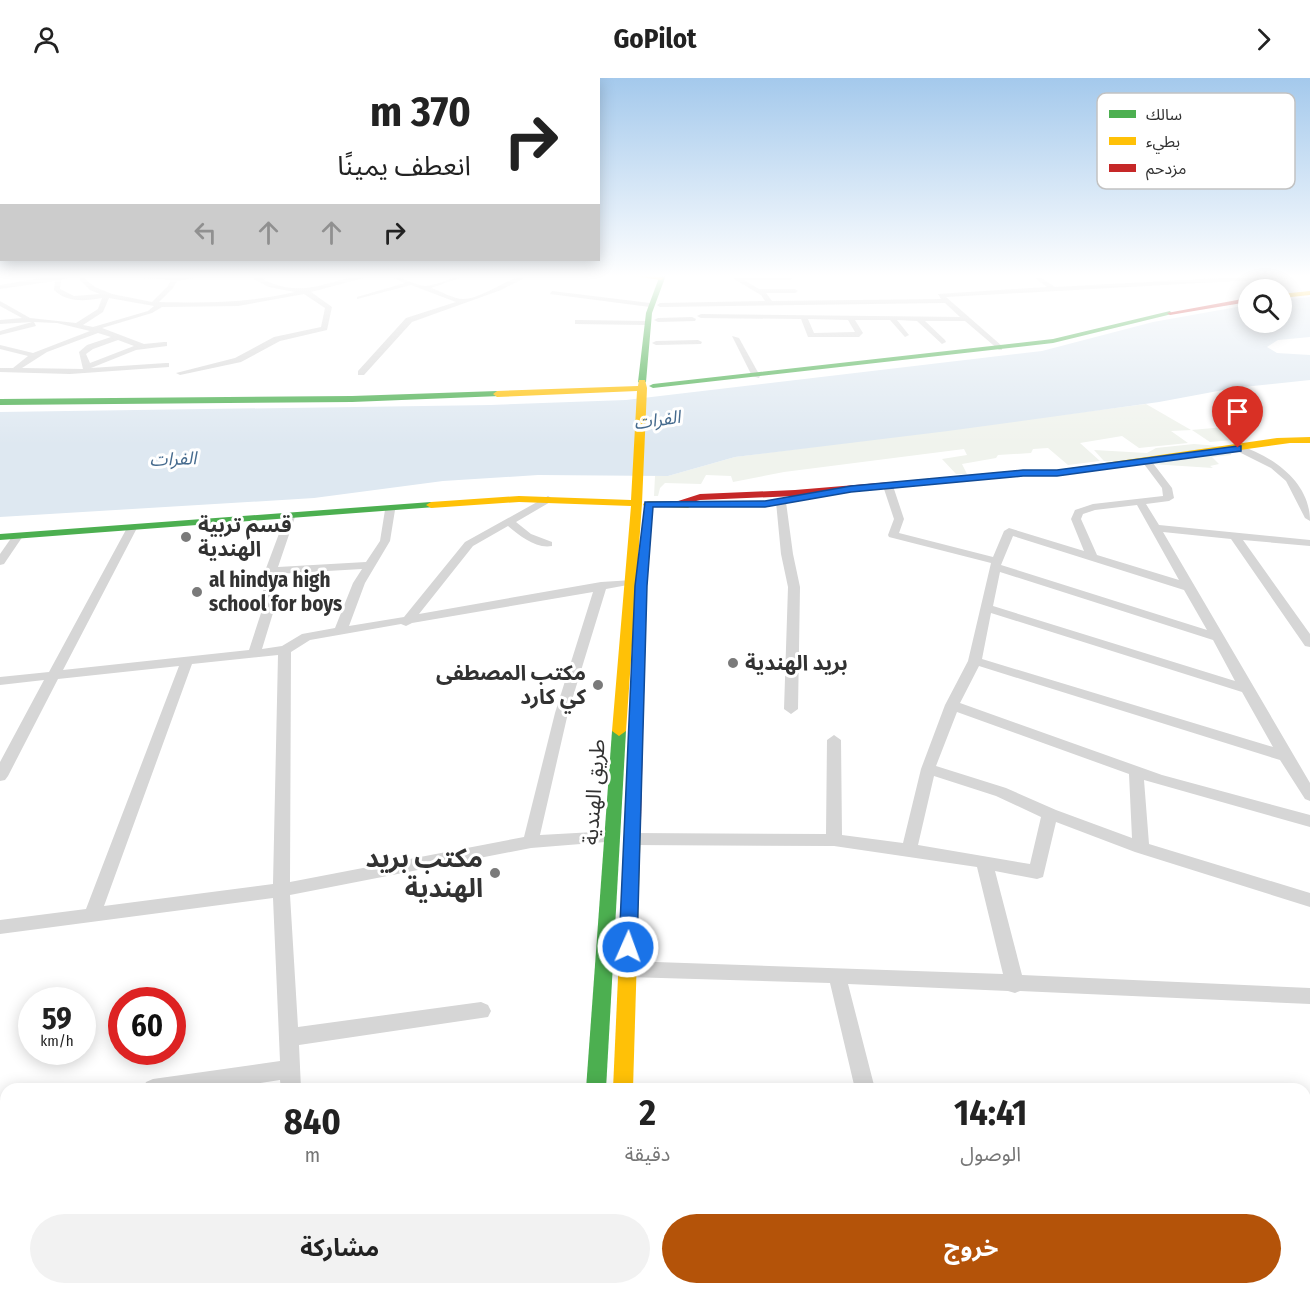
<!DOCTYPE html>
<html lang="ar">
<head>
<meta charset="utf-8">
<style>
  body { margin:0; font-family:"Fira Sans Condensed","Noto Sans Arabic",sans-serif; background:#f2f2f2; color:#222; direction:rtl; height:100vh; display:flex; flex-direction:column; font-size:22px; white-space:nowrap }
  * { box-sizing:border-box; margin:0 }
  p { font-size:20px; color:#767676 }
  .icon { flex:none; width:33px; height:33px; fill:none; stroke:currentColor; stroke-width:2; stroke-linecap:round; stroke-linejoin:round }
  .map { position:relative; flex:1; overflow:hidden; direction:ltr }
  .panel { position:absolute; left:0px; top:1005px; width:1311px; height:212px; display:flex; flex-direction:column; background:#fff; border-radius:18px 18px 0 0; box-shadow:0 3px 15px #0003; direction:rtl }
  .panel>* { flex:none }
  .guide { position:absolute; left:0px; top:0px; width:600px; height:183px; box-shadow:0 3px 15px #0003; direction:rtl; background:#fff; color:#222; overflow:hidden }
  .controls { position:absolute; left:1238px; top:201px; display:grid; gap:12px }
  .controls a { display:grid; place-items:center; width:54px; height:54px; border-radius:50%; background:#fff; box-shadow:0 3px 15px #0003; font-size:30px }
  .speed { position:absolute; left:18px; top:909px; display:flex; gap:12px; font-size:30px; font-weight:700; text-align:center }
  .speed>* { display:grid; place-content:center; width:78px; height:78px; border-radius:50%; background:#fff; box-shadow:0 3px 15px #0003; line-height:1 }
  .speed small { font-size:15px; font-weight:400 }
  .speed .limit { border:9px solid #d22; background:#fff; color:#111 }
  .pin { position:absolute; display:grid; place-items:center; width:51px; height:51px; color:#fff; margin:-62px -26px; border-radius:50% 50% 50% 0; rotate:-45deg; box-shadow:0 0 6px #0007 }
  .pin .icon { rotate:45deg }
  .me { position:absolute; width:66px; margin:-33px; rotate:2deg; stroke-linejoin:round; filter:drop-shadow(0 0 4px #0008) }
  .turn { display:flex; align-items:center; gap:21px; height:126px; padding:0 30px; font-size:27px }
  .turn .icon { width:78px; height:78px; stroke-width:2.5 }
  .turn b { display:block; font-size:42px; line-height:51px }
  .lanes { display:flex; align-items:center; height:57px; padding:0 30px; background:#0003; justify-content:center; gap:30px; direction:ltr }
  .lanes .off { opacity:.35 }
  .eta { display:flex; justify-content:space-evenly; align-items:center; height:102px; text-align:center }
  .eta b { font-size:36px; font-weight:700; line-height:42px }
  .action { display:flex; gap:12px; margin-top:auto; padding:12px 30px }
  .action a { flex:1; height:69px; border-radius:36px; background:#b45309; color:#fff; font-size:24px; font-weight:700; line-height:69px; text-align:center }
  .action a+a { background:#f2f2f2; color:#222 }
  header { display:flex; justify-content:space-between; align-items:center; height:78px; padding:0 30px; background:#fff; font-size:27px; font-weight:700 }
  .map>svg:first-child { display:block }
  .green { fill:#f0f3ed }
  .water { fill:#dee8f1 }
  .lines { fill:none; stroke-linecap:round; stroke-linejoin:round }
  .street { fill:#d6d6d6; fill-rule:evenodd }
  .fast { fill:#4caf50; fill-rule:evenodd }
  .slow { fill:#ffc107; fill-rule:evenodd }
  .jam { fill:#c62828; fill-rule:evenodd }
  .route { fill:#1a73e8; stroke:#114b97; stroke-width:1.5 }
  .poi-dot { fill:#7a7a7a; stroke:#fff; stroke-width:2 }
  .labels { text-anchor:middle; stroke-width:6; stroke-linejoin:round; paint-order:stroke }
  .far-water-label { font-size:18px; font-style:italic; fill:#466b8e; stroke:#fff }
  .poi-label { font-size:21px; font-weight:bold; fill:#323232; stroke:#fff; text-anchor:start }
  .street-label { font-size:21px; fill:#323232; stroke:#fff }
  .near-poi-label { font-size:26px; font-weight:bold; fill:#323232; stroke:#fff; text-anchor:end }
  .key { fill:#fff; stroke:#c2c2c2; stroke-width:1.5 }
  .key-label { font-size:16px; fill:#323232 }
</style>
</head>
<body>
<header><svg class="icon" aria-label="forward" viewBox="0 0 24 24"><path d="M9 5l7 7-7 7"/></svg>GoPilot<svg class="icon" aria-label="person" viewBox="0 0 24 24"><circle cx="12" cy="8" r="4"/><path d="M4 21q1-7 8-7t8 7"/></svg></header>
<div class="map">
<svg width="1310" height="1216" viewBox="0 0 1310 1216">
  <rect width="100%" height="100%" fill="#fff"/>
  <g class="green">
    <polygon points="1146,326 1191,352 1225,349 1245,361 1210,364 1192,352 1171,353 1188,365 1139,370 1122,358 1080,365 1100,383 1068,387 1048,370 1033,371 1031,375 998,377 996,380 962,386 967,396 956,396 942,381 967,377 964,371 784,394 733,404 731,398 706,397 701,406 665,405 660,410 658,418 654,418 655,398 668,398 735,379"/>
    <polygon points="1194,366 1231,369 1231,377 1212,379 1219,386 1210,388 1213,390 1104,383 1094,372 1147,375 1156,370"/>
  </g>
  <polygon class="water" points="1310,219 1310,259 1278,262 1267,269 1277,275 1310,277 1310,302 1234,310 1159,324 948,353 735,379 668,398 538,397 443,403 314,420 0,439 0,334 491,327 626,322 1042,273 1153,244 1248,227 1248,244 1281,244 1281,222"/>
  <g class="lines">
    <g class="street">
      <path d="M58 197 76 198 61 202 60 211 74 218 100 216 90 212 79 201 81 198 95 209 112 216 152 224 168 208 171 202 103 197 177 199 212 197 177 203 173 210 159 224C208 225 247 225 295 214L269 209 253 201 255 198 280 197 262 201C309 224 331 197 375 197L311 214 332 229 327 252 280 263 241 284 180 297 176 295 235 280 274 259 321 249 325 230 304 216 238 228 162 229 152 235 102 250 144 266 164 264H167V268L136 272 91 290 166 285H169V289L70 296 0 294V290H13L28 278 0 271V267L33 275 90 253 57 245 34 244 36 248 0 257V253L32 244 0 246V242L22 240 0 228V223L30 240 76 245 98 231 102 220C85 223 68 225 54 212L55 203 0 211V207ZM109 220 154 228 148 233 93 249 83 247 103 234ZM98 255 111 259 87 267 79 274 83 291 22 290 47 274ZM118 262 134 268 90 285 86 276 93 271Z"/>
      <path d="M387 197C401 197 412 207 425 208 438 208 453 197 468 197L431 210C440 213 454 221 463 221 483 221 510 197 530 197L501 212 412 244 364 297H358V293L406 240 456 224 411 207 357 221V219L405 205Z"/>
      <path d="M1030 197H1037L1055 209 1275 197H1310V199L946 219 1002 268V272H999L965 243H925L945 262 946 264 942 266 917 243 897 242 909 257 905 259 890 242H855L863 255 859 259H808L801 241 701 240 697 238 701 236 960 239 945 225 660 229 657 227 660 225 765 223 761 217 734 201 736 198 793 199 791 202H744L759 211H795L798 213 795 215H766L772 223 941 221 938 216 1047 209ZM808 241 848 242 855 254 814 255Z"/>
      <polygon points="552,213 650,225 653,227 650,229 550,216"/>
      <polygon points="692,239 696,241 695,243 658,244 654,242 658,240"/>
      <polygon points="578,242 647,243 651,245 647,247 575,246 575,242"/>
      <polygon points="732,258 739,260 760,298 759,300 752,298"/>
      <polygon points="698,262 702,264 701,266 656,267 652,265 656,263"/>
      <path d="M1238 367C1273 378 1310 404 1310 443L1305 440 1286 403 1271 390 1235 372 1233 370Z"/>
      <path d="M1146 379 1149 380 1172 410 1174 420 1169 423 1146 426 1159 447 1310 462V468L1243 462 1310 556V569L1305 568 1231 461 1163 454 1310 705V723L1305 721 1280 682 979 588 960 625 1162 697 1310 737V749L1144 702 1149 766 1310 815V829L1135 774 1056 744 1043 799 1037 801 995 793 1022 897 1310 910V926L1020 913 1015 915 1008 913 848 906 875 1011H855L830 905 627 899 620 897 618 891 620 885 627 883 1003 896 977 789 834 768 631 767 625 765 623 761 625 757 631 755 826 756 827 662 834 657 841 662 842 757 903 765 921 691 945 627 968 583 991 485 889 459 888 457 894 441 883 408 888 405 893 408 904 441 899 455 993 479 1004 453 1009 450 1084 473 1071 441 1075 432 1093 426 1163 418 1162 410 1141 382ZM1137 427 1179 502 1097 477 1081 441 1083 436 1095 432ZM1013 458 1184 512 1207 552 1001 487ZM1000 494 1213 562 1235 603 993 528ZM991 535 1242 614 1273 669 982 581ZM957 634 1129 696 1132 760 1056 732 1006 710 936 688ZM934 698 996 718 1041 739 1030 786 918 767Z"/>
      <path d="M548 418 553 421 552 423 516 444 531 456 552 464V468C536 471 520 458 508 448L473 468 419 536 601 504 633 502 635 504 633 506 606 511 568 635 540 757 612 753 618 755 620 759 618 763 531 770 290 817 298 949 481 924 488 927 491 933 488 939 299 967 301 1011H281L280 1002 220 1011H143L146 1004 153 1001 280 983 273 820 0 856V842L86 831 179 588 58 601 8 698 5 702 0 703V684L44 602 0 607V599L49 594 128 448H136L137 450 63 592 249 572 261 535 265 493 286 437 290 436 295 439 278 489 366 484 380 463 385 432 390 429 395 432 390 463 365 505 349 548 404 539 465 464ZM362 491 353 505 335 550 302 556 282 568 262 571 273 535 276 496ZM593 514 555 635 524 759 290 804 291 574 310 562 401 546 406 548 412 545ZM278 577 273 806 104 828 192 586Z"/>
      <polygon points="781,421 786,424 793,476 800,509 798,631 791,636 784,631 788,509 781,476 776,424"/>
      <polygon points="18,455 23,458 4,486 0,487 0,476 14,456"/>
      <polygon points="6,1022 6,1042 0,1043 0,1023"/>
      <rect x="1305" y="1059" width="5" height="22"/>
      <polygon points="1305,1206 1309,1216 1284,1216 1282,1210 1305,1210"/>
      <rect x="279" y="1210" width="24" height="6"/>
      <rect x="886" y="1210" width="24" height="6"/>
    </g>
    <g class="fast">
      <polygon points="660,197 666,197 652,235 646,304 642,306 638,304 646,235"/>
      <polygon points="1170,233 1172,236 1053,265 653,310 649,308 653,306 1053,261"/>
      <polygon points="497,313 501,316 500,318 352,324 0,327 0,321 352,318"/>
      <polygon points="431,424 436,427 435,429 0,462 0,456"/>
      <polygon points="619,648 626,653 606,1011 586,1011 612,653"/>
      <polygon points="374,1210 427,1210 425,1216 372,1216"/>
    </g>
    <g class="slow">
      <polygon points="626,197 649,197 664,200 661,202"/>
      <polygon points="1310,213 1310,217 1281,220 1281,216"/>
      <polygon points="639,302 645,302 647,310 642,425 626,653 619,658 612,653 631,428 519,424 431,430 426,427 431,424 519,418 631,422 637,313 497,319 493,316 497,313 638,308"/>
      <polygon points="1310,359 1310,365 1290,365 1057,398 1023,398 903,409 898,406 903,403 1023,392 1057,392 1277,360"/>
      <polygon points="648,423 688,424 693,427 688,430 644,428 643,426"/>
      <polygon points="633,737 639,739 641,743 633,1011 613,1011 625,743 627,739"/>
      <rect x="604" y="1210" width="24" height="6"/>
    </g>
    <g class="jam">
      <polygon points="1248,220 1248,224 1170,237 1167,235"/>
      <polygon points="903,403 908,406 907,408 795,418 700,422 677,428 672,425 700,416 795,412"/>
      <polygon points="639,558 645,562 641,743 639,747 633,749 627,747 625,743 633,562"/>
      <rect x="573" y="1210" width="24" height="6"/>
    </g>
  </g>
  <linearGradient id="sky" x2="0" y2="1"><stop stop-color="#a4c9ec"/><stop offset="0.54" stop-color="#fff"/><stop offset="1" stop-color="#fff" stop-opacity="0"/></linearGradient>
  <rect width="1310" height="367" fill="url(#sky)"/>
  <polygon class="route" points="1238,368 1241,368 1241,373 1057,398 1023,398 851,414 765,429 653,429 647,508 637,869 635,875 628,877 622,875 619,869 635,508 645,424 765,423 851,408 1023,392 1057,392"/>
  <g class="poi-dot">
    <circle cx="186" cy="459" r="6"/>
    <circle cx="197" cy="514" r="6"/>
    <circle cx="733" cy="585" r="6"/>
    <circle cx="598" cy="607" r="6"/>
    <circle cx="495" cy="795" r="6"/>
  </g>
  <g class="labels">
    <g class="far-water-label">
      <text transform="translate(657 342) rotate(-8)" y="6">الفرات</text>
      <text transform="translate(173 381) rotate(-2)" y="6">الفرات</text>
    </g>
    <g class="poi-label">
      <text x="198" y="454">قسم تربية<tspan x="198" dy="24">الهندية</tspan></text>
      <text x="209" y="509">al hindya high<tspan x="209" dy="24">school for boys</tspan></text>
      <text x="745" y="592">بريد الهندية</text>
      <text x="586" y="602" text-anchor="end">مكتب المصطفى<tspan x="586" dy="24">كي كارد</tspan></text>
    </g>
    <g class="street-label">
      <text transform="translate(594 714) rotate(-86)" y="7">طريق الهندية</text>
    </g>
    <g class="near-poi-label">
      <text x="483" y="789">مكتب بريد<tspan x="483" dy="30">الهندية</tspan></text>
    </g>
  </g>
  <rect x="1097" y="15" width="198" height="96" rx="9" class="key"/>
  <rect x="1109" y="32" width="27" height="8" fill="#4caf50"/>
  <rect x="1109" y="59" width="27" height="8" fill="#ffc107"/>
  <rect x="1109" y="86" width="27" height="8" fill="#c62828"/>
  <g class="key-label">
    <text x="1146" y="42">سالك</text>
    <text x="1146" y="69">بطيء</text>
    <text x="1146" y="96">مزدحم</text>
  </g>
</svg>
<div class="controls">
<a><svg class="icon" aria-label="search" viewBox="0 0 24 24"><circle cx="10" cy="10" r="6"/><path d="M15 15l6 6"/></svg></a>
</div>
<div class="speed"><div>59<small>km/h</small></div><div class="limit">60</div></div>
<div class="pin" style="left:1238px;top:370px;background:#d93025"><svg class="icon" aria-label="arrive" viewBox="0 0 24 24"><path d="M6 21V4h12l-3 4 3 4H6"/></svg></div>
<svg class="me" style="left:628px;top:869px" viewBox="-20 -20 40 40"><circle r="17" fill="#1a73e8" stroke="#fff" stroke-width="3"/><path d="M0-11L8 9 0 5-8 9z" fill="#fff"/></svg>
<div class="guide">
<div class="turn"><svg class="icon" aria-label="right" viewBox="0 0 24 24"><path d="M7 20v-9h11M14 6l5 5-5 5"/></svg><div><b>370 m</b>انعطف يمينًا</div></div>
<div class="lanes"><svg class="icon off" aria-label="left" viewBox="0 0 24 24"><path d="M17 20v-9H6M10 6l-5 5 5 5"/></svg><svg class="icon off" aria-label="ahead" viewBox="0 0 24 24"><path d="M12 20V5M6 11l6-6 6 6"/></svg><svg class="icon off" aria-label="ahead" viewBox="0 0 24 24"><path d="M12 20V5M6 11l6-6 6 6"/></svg><svg class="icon" aria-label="right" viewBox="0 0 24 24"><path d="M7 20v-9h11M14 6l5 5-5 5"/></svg></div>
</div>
<section class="panel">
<div class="eta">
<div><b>14:41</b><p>الوصول</p></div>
<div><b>2</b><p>دقيقة</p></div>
<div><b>840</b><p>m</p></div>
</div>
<div class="action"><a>خروج</a><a>مشاركة</a></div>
</section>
</div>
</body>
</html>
